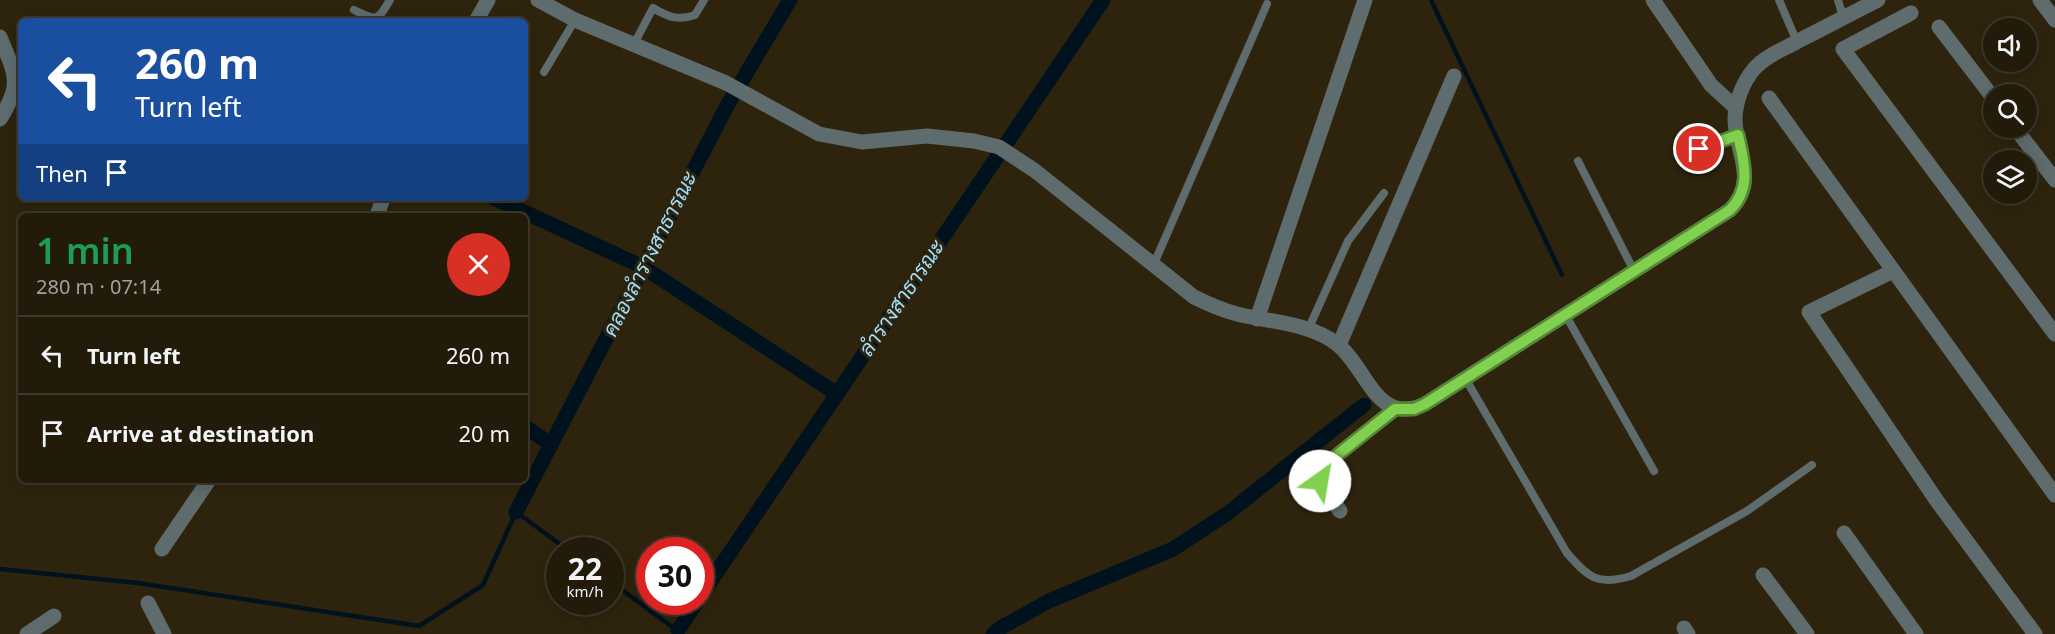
<!DOCTYPE html>
<html lang="en">
<head>
<meta charset="utf-8">
<style>
  body { margin:0; font-family:"Noto Sans",Sarabun,sans-serif; background:#2e2818; color:#f1f3f6; height:100vh; display:flex; flex-direction:column; font-size:22px; white-space:nowrap }
  * { box-sizing:border-box; margin:0 }
  p { font-size:20px; color:#a2a19c }
  .icon { flex:none; width:33px; height:33px; fill:none; stroke:currentColor; stroke-width:2; stroke-linecap:round; stroke-linejoin:round }
  .map { position:relative; flex:1; overflow:hidden }
  .drawer { position:absolute; left:18px; top:213px; width:510px; height:270px; display:flex; flex-direction:column; background:#221b0a; border-radius:9px; box-shadow:0 3px 15px #0003,0 0 0 2px #3f392b }
  .drawer>* { flex:none }
  .banner { position:absolute; left:18px; top:18px; width:510px; height:183px; border-radius:9px; box-shadow:0 3px 15px #0003,0 0 0 2px #3f392b; background:#1a4fa0; color:#fff; overflow:hidden }
  .controls { position:absolute; left:1983px; top:18px; display:grid; gap:12px }
  .controls a { display:grid; place-items:center; width:54px; height:54px; border-radius:50%; background:#221b0a; box-shadow:0 3px 15px #0003,0 0 0 2px #3f392b; font-size:30px }
  .speed { position:absolute; left:546px; top:537px; display:flex; gap:12px; font-size:30px; font-weight:700; text-align:center }
  .speed>* { display:grid; place-content:center; width:78px; height:78px; border-radius:50%; background:#221b0a; box-shadow:0 3px 15px #0003,0 0 0 2px #3f392b; line-height:1 }
  .speed small { font-size:15px; font-weight:400 }
  .speed .limit { border:9px solid #d22; background:#fff; color:#111 }
  .pin { position:absolute; display:grid; place-items:center; width:51px; height:51px; color:#fff; margin:-26px; border:3px solid #fff; border-radius:50%; box-shadow:0 2px 6px #0007 }
  .me { position:absolute; width:66px; margin:-33px; rotate:32deg; stroke-linejoin:round; filter:drop-shadow(0 0 4px #0008) }
  .turn { display:flex; align-items:center; gap:21px; height:126px; padding:0 18px; font-size:27px }
  .turn .icon { width:78px; height:78px; stroke-width:2.5 }
  .turn b { display:block; font-size:42px; line-height:51px }
  .then { display:flex; align-items:center; height:57px; padding:0 18px; background:#0003; gap:12px; font-size:22px }
  .round { display:grid; place-items:center; flex:none; width:63px; height:63px; border-radius:32px; background:#2e2818 }
  .head { display:flex; align-items:center; justify-content:space-between; height:102px; padding:0 18px }
  h1 { font-size:36px; font-weight:600; line-height:45px; color:#1e9e55 }
  ul { padding:0; list-style:none }
  li { display:flex; align-items:center; gap:18px; height:78px; padding:0 18px; border-top:2px solid #3f392b }
  li div { flex:1 }
  li b { display:block; font-size:22px }
  li em { font-style:normal }
  .map>svg:first-child { display:block }
  .lines { fill:none; stroke-linecap:round; stroke-linejoin:round }
  .stream { stroke:#00121d; stroke-width:4.5 }
  .canal { stroke:#00121d; stroke-width:15 }
  .service { stroke:#5e6c6d; stroke-width:8 }
  .minor { stroke:#5e6c6d; stroke-width:15 }
  .route-casing { stroke:#548734; stroke-width:15 }
  .route { stroke:#82d050; stroke-width:10 }
  .labels { text-anchor:middle; stroke-width:6; stroke-linejoin:round; paint-order:stroke }
  .water-label { font-size:21px; font-style:italic; fill:#a0dffc; stroke:#2e240e }
</style>
</head>
<body>
<div class="map">
<svg width="2055" height="634" viewBox="0 0 2055 634">
  <rect width="100%" height="100%" fill="#2e240e"/>
  <g class="lines">
    <g class="stream">
      <polyline points="1431,0 1562,275"/>
      <polyline points="0,569 138,583 419,626 483,585 516,512 568,550"/>
      <polyline points="610,581 682,634"/>
    </g>
    <g class="canal">
      <polyline points="494,198 643,267 837,394"/>
      <polyline points="525,427 551,444"/>
      <polyline points="516,512 728,104 790,0"/>
      <polyline points="700,597 1103,0"/>
      <polyline points="678,630 697,602"/>
      <polyline points="993,634 1002,627 1049,601 1173,549 1228,513 1364,405"/>
    </g>
    <g class="service">
      <polyline points="1779,0 1797,42"/>
      <polyline points="1838,0 1843,17"/>
      <path d="M354 10C377 21 377 22 390 0"/>
      <path d="M634 44 653 8C668 17 678 21 695 15L704 0"/>
      <polyline points="544,72 575,20"/>
      <polyline points="1680,155 1738,135"/>
      <polyline points="1578,161 1634,271"/>
      <polyline points="1153,266 1267,4"/>
      <polyline points="1566,316 1654,471"/>
      <polyline points="1308,330 1348,241 1384,193"/>
      <path d="M1465 378 1567 553C1589 578 1598 586 1631 576L1747 511 1812 465"/>
    </g>
    <g class="minor">
      <path d="M538 0 575 20 726 83 819 134 862 142 927 136 974 141 999 147 1034 170 1194 297C1208 304 1222 310 1237 314 1269 322 1310 323 1337 344 1367 367 1376 427 1425 404L1730 210C1759 181 1736 154 1735 120 1735 102 1743 82 1754 69 1766 55 1785 49 1800 40 1826 27 1852 13 1878 0"/>
      <polyline points="1653,0 1711,85 1736,108"/>
      <polyline points="2040,0 2055,20"/>
      <polyline points="1911,13 1843,49 2055,334"/>
      <polyline points="476,21 488,0"/>
      <polyline points="1939,27 1994,99"/>
      <path d="M0 37C15 74 23 83 0 119"/>
      <polyline points="1769,98 2055,495"/>
      <polyline points="2015,128 2055,180"/>
      <polyline points="377,216 383,198"/>
      <polyline points="1893,271 1809,312 1937,501 2035,634"/>
      <polyline points="1257,319 1365,0"/>
      <polyline points="1339,345 1454,76"/>
      <polyline points="1340,511 1320,481 1326,464 1395,409"/>
      <polyline points="1844,533 1916,634"/>
      <polyline points="162,549 209,480"/>
      <polyline points="1763,575 1807,634"/>
      <polyline points="148,603 164,634"/>
      <polyline points="1684,628 1688,634"/>
      <polyline points="27,634 54,616"/>
    </g>
  </g>
  <g class="lines">
    <defs>
      <path id="route" d="M1320 481 1326 464 1395 409H1414L1425 404 1730 210C1752 188 1744 162 1738 135L1699 149"/>
    </defs>
    <use href="#route" class="route-casing"/>
    <use href="#route" class="route"/>
  </g>
  <g class="labels">
    <g class="water-label">
      <text transform="translate(650 254) rotate(-63)" y="7">คลองลำรางสาธารณะ</text>
      <text transform="translate(902 298) rotate(-56)" y="7">ลำรางสาธารณะ</text>
    </g>
  </g>
</svg>
<div class="controls">
<a><svg class="icon" aria-label="sound" viewBox="0 0 24 24"><path d="M4 9h4l5-4v14l-5-4H4zM17 9q2 3 0 6"/></svg></a>
<a><svg class="icon" aria-label="search" viewBox="0 0 24 24"><circle cx="10" cy="10" r="6"/><path d="M15 15l6 6"/></svg></a>
<a><svg class="icon" aria-label="layers" viewBox="0 0 24 24"><path d="M12 4l9 5-9 5-9-5zM3 14l9 5 9-5"/></svg></a>
</div>
<div class="speed"><div>22<small>km/h</small></div><div class="limit">30</div></div>
<div class="pin" style="left:1699px;top:149px;background:#d93025"><svg class="icon" aria-label="arrive" viewBox="0 0 24 24"><path d="M6 21V4h12l-3 4 3 4H6"/></svg></div>
<svg class="me" style="left:1320px;top:481px" viewBox="-20 -20 40 40"><circle r="19" fill="#fff"/><path d="M0-13L10 11 0 6-10 11z" fill="#82d050"/></svg>
<div class="banner">
<div class="turn"><svg class="icon" aria-label="left" viewBox="0 0 24 24"><path d="M17 20v-9H6M10 6l-5 5 5 5"/></svg><div><b>260 m</b>Turn left</div></div>
<div class="then">Then<svg class="icon" aria-label="arrive" viewBox="0 0 24 24"><path d="M6 21V4h12l-3 4 3 4H6"/></svg></div>
</div>
<section class="drawer">
<div class="head"><div><h1>1 min</h1><p>280 m · 07:14</p></div><a class="round" style="background:#d93025;color:#fff"><svg class="icon" aria-label="close" viewBox="0 0 24 24"><path d="M6 6l12 12M18 6L6 18"/></svg></a></div>
<ul>
<li><svg class="icon" aria-label="left" viewBox="0 0 24 24"><path d="M17 20v-9H6M10 6l-5 5 5 5"/></svg><div><b>Turn left</b></div><em>260 m</em></li>
<li><svg class="icon" aria-label="arrive" viewBox="0 0 24 24"><path d="M6 21V4h12l-3 4 3 4H6"/></svg><div><b>Arrive at destination</b></div><em>20 m</em></li>
</ul>
</section>
</div>
</body>
</html>
